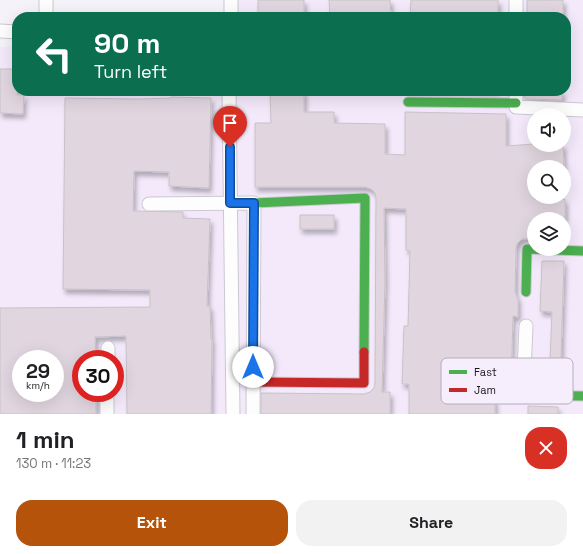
<!DOCTYPE html>
<html lang="en">
<head>
<meta charset="utf-8">
<style>
  body { margin:0; font-family:"Space Grotesk",sans-serif; background:#f2f2f2; color:#202124; height:100vh; display:flex; flex-direction:column; font-size:15px; white-space:nowrap }
  * { box-sizing:border-box; margin:0 }
  p { font-size:13px; color:#757577 }
  .icon { flex:none; width:22px; height:22px; fill:none; stroke:currentColor; stroke-width:2; stroke-linecap:round; stroke-linejoin:round }
  .map { position:relative; height:414px; overflow:hidden }
  .sheet { display:flex; flex-direction:column; background:#fff; flex:1 }
  .sheet>* { flex:none }
  .hud { position:absolute; left:12px; top:12px; width:559px; height:84px; border-radius:16px; box-shadow:0 4px 16px #0002; background:#0b6e4f; color:#fff; overflow:hidden }
  .tools { position:absolute; left:527px; top:108px; display:grid; gap:8px }
  .tools a { display:grid; place-items:center; width:44px; height:44px; border-radius:50%; background:#fff; box-shadow:0 4px 16px #0002; font-size:20px }
  .speed { position:absolute; left:12px; top:350px; display:flex; gap:8px; font-size:20px; font-weight:700; text-align:center }
  .speed>* { display:grid; place-content:center; width:52px; height:52px; border-radius:50%; background:#fff; box-shadow:0 4px 16px #0002; line-height:1 }
  .speed small { font-size:10px; font-weight:400 }
  .speed .limit { border:6px solid #d22; background:#fff; color:#111 }
  .pin { position:absolute; display:grid; place-items:center; width:34px; height:34px; color:#fff; margin:-41px -17px; border-radius:50% 50% 50% 0; rotate:-45deg; box-shadow:0 0 4px #0007 }
  .pin .icon { rotate:45deg }
  .me { position:absolute; width:44px; margin:-22px; rotate:0deg; stroke-linejoin:round; filter:drop-shadow(0 0 3px #0008) }
  .turn { display:flex; align-items:center; gap:14px; height:84px; padding:0 16px; font-size:18px }
  .turn .icon { width:52px; height:52px; stroke-width:2.5 }
  .turn b { display:block; font-size:28px; line-height:34px }
  .round { display:grid; place-items:center; flex:none; width:42px; height:42px; border-radius:16px; background:#f2f2f2 }
  .head { display:flex; align-items:center; justify-content:space-between; height:68px; padding:0 16px }
  h1 { font-size:24px; font-weight:700; line-height:30px }
  .cta { display:flex; gap:8px; margin-top:auto; padding:8px 16px }
  .cta a { flex:1; height:46px; border-radius:16px; background:#b45309; color:#fff; font-size:16px; font-weight:700; line-height:46px; text-align:center }
  .cta a+a { background:#f2f2f2; color:#202124 }
  .map>svg:first-child { display:block }
  .built { fill:#f3e9fb; fill-rule:evenodd }
  .building { fill:#e1d6df; stroke:#c8c2c8; fill-rule:evenodd; filter:url(#shadow) }
  .lines { fill:none; stroke-linecap:round; stroke-linejoin:round }
  .street-casing { stroke:#ccc8d0; stroke-width:15 }
  .fast-casing { stroke:#ccc8d0; stroke-width:11 }
  .jam-casing { stroke:#ccc8d0; stroke-width:11 }
  .street { stroke:#fefdfe; stroke-width:13 }
  .fast { stroke:#4caf50; stroke-width:9 }
  .jam { stroke:#c62828; stroke-width:9 }
  .route-casing { stroke:#114b97; stroke-width:10 }
  .route { stroke:#1a73e8; stroke-width:7 }
  .key { fill:#f6eefd; stroke:#b5aeba; stroke-width:1 }
  .key-label { font-size:11px; fill:#1c171f }
</style>
</head>
<body>
<div class="map">
<svg width="583" height="414" viewBox="0 0 583 414">
  <defs>
    <filter id="shadow"><feDropShadow dx="2.5" dy="4.5" stdDeviation="2" flood-color="#0004"/></filter>
  </defs>
  <rect width="100%" height="100%" fill="#f6f2fa"/>
  <path class="built" d="M225 0H583V414H0V47L17 46V91H566V17H224ZM534 115H564V145H534ZM534 167H564V197H534ZM534 219H564V249H534ZM21 359H55V393H21ZM81 359H115V393H81Z"/>
  <g class="building">
    <rect x="258" y="0" width="46" height="17"/>
    <polygon points="329,0 390,0 391,17 330,17"/>
    <polygon points="411,0 498,0 498,17 410,17"/>
    <rect x="527" y="0" width="36" height="17"/>
    <polygon points="0,69 17,69 17,95 24,95 23,114 0,113"/>
    <polygon points="270,91 304,91 304,112 334,112 334,123 385,124 385,154 405,155 405,112 506,114 506,146 534,144 563,145 564,167 534,167 534,199 565,199 565,219 534,219 534,238 522,239 517,244 516,249 515,292 518,299 518,317 513,316 511,384 498,385 493,390 492,395 495,402 495,414 409,414 409,384 402,384 404,326 408,326 410,251 406,250 406,209 384,208 385,281 382,392 390,392 390,414 261,414 261,393 364,394 370,392 374,388 375,383 376,198 375,193 371,189 365,187 255,187 255,123 271,123"/>
    <polygon points="409,91 496,91 496,92"/>
    <polygon points="524,91 562,91 562,100 526,99 524,96"/>
    <path d="M171 97 211 98 209 188 169 186V172L134 171 133 211 183 212V218L210 219 207 306H210L211 339H212L211 414H127L126 336 95 337 96 359H81V393H96V414H0V308L150 307V290L63 289 65 98 138 99 171 98ZM21 359H55V393H21Z"/>
    <rect x="300" y="215" width="34" height="14"/>
    <polygon points="542,261 564,261 560,385 549,385 552,312 540,311"/>
    <polygon points="528,406 558,407 558,414 528,414"/>
  </g>
  <g class="lines">
    <defs>
      <g id="street">
        <polyline points="46,17 46,0"/>
        <polyline points="231,17 231,0"/>
        <polyline points="516,17 516,0"/>
        <polyline points="0,31 17,32"/>
        <polyline points="229,91 233,414"/>
        <polyline points="516,91 516,107 583,110"/>
        <polyline points="149,204 254,203 253,414"/>
        <polyline points="108,359 108,348"/>
        <polyline points="523,395 526,326"/>
        <polyline points="107,414 107,393"/>
      </g>
      <g id="fast">
        <polyline points="408,102 516,103"/>
        <polyline points="254,203 365,198 364,352"/>
        <polyline points="526,292 527,249 583,251"/>
        <polyline points="503,395 583,396"/>
      </g>
      <polyline id="jam" points="253,382 364,383 364,352"/>
    </defs>
    <use href="#street" class="street-casing"/>
    <use href="#fast" class="fast-casing"/>
    <use href="#jam" class="jam-casing"/>
    <use href="#street" class="street"/>
    <use href="#fast" class="fast"/>
    <use href="#jam" class="jam"/>
  </g>
  <g class="lines">
    <defs>
      <polyline id="route" points="230,147 230,203 254,203 253,367"/>
    </defs>
    <use href="#route" class="route-casing"/>
    <use href="#route" class="route"/>
  </g>
  <rect x="441" y="358" width="132" height="46" rx="6" class="key"/>
  <rect x="449" y="370" width="18" height="4" fill="#4caf50"/>
  <rect x="449" y="388" width="18" height="4" fill="#c62828"/>
  <g class="key-label">
    <text x="474" y="376">Fast</text>
    <text x="474" y="394">Jam</text>
  </g>
</svg>
<div class="tools">
<a><svg class="icon" aria-label="sound" viewBox="0 0 24 24"><path d="M4 9h4l5-4v14l-5-4H4zM17 9q2 3 0 6"/></svg></a>
<a><svg class="icon" aria-label="search" viewBox="0 0 24 24"><circle cx="10" cy="10" r="6"/><path d="M15 15l6 6"/></svg></a>
<a><svg class="icon" aria-label="layers" viewBox="0 0 24 24"><path d="M12 4l9 5-9 5-9-5zM3 14l9 5 9-5"/></svg></a>
</div>
<div class="speed"><div>29<small>km/h</small></div><div class="limit">30</div></div>
<div class="pin" style="left:230px;top:147px;background:#d93025"><svg class="icon" aria-label="arrive" viewBox="0 0 24 24"><path d="M6 21V4h12l-3 4 3 4H6"/></svg></div>
<svg class="me" style="left:253px;top:367px" viewBox="-20 -20 40 40"><circle r="19" fill="#fff"/><path d="M0-13L10 11 0 6-10 11z" fill="#1a73e8"/></svg>
<div class="hud">
<div class="turn"><svg class="icon" aria-label="left" viewBox="0 0 24 24"><path d="M17 20v-9H6M10 6l-5 5 5 5"/></svg><div><b>90 m</b>Turn left</div></div>
</div>
</div>
<section class="sheet">
<div class="head"><div><h1>1 min</h1><p>130 m · 11:23</p></div><a class="round" style="background:#d93025;color:#fff"><svg class="icon" aria-label="close" viewBox="0 0 24 24"><path d="M6 6l12 12M18 6L6 18"/></svg></a></div>
<div class="cta"><a>Exit</a><a>Share</a></div>
</section>
</body>
</html>
